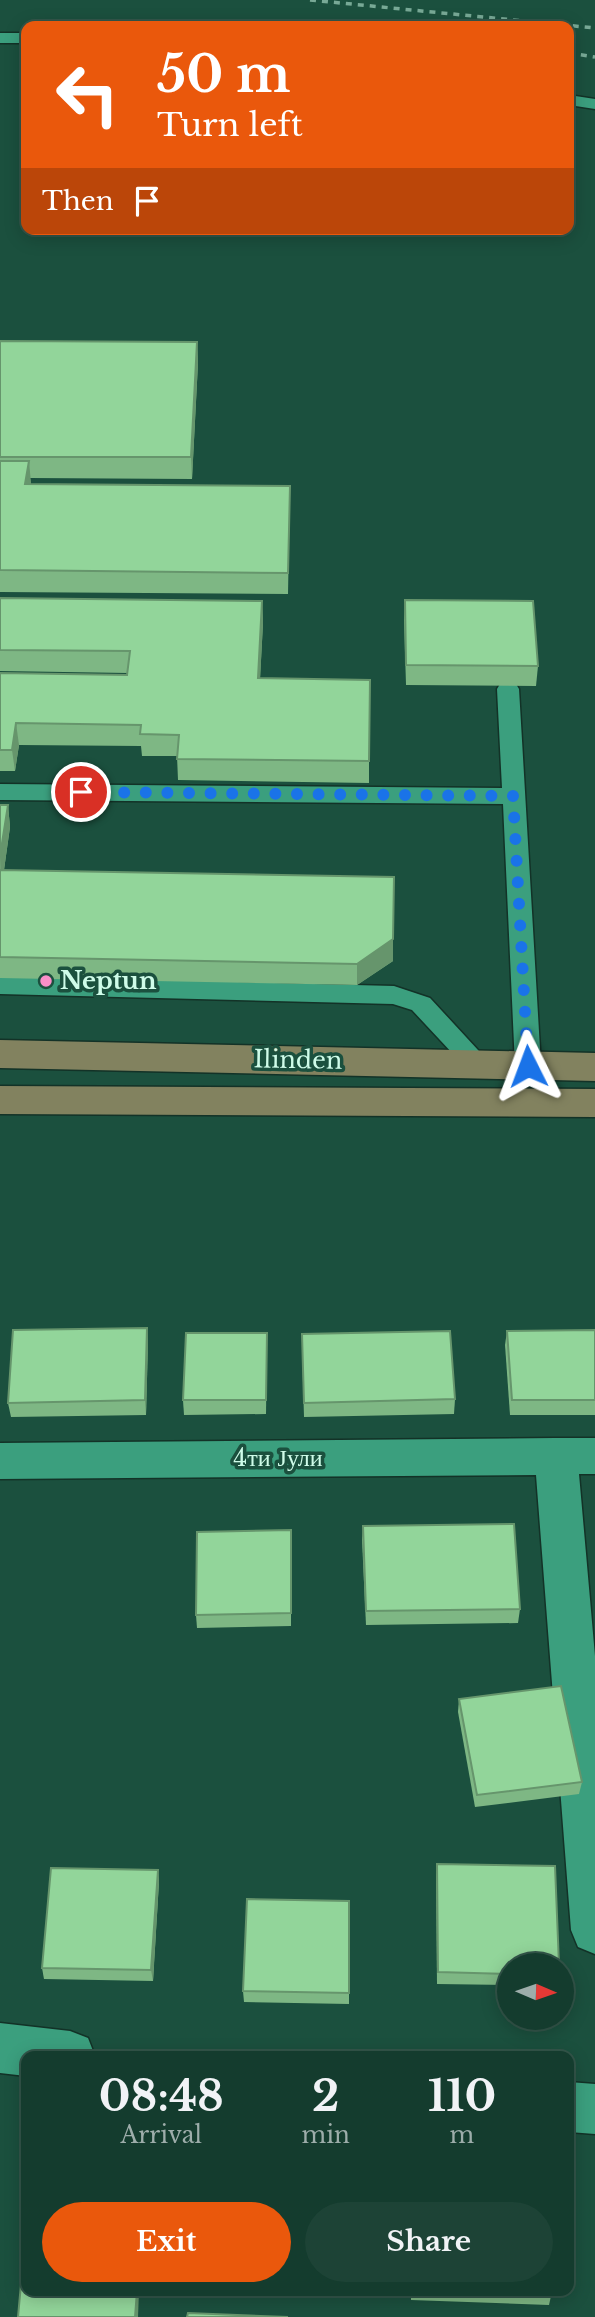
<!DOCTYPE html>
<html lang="en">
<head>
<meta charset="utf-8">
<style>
  body { margin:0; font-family:"Libre Baskerville",serif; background:#1d4336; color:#f1f3f6; height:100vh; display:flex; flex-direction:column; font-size:26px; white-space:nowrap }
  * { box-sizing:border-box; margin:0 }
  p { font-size:23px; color:#9dadaa }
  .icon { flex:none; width:38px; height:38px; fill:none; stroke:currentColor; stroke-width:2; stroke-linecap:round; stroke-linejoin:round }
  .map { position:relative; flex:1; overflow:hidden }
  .side { position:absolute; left:21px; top:2051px; width:553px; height:245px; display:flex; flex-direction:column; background:#143c2e; border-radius:14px; box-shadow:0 4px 18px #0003,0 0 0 2px #33564a }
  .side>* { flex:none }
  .hud { position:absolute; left:21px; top:21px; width:553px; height:214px; border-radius:14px; box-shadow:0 4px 18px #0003,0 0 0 2px #33564a; background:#ea580c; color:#fff; overflow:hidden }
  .needle { width:46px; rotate:92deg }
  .buttons { position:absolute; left:497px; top:1953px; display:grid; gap:14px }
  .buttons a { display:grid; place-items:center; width:77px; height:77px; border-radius:50%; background:#143c2e; box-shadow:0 4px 18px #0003,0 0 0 2px #33564a; font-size:35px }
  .pin { position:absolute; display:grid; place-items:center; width:60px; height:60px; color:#fff; margin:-30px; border:4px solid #fff; border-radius:50%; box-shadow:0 2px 7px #0007 }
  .me { position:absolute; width:77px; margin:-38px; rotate:357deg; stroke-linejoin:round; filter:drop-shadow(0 0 5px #0008) }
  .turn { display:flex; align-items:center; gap:24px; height:147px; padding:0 21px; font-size:32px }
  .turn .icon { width:91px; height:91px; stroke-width:2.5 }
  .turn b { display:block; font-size:49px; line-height:60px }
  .then { display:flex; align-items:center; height:66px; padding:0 21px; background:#0003; gap:14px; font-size:26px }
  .eta { display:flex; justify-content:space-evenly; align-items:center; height:119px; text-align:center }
  .eta b { font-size:42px; font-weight:800; line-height:49px }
  .action { display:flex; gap:14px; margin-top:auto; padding:14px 21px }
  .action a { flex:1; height:80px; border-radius:42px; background:#ea580c; color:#fff; font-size:28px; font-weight:800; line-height:80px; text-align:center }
  .action a+a { background:#1d4336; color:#f1f3f6 }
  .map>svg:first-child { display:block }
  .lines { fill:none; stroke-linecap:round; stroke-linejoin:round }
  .lane-casing { stroke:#133227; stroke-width:3 }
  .street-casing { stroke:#133227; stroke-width:3 }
  .primary-casing { stroke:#133227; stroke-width:3 }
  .lane { fill:#3b9f7e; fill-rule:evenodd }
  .street { fill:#3b9f7e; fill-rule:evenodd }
  .primary { fill:#82825f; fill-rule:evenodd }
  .rail { stroke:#78a996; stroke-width:3.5; stroke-dasharray:6 6; stroke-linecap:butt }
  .wall { fill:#7eb784 }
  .shaded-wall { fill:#66956c }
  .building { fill:#92d59a; stroke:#66956c; stroke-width:2 }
  .route { stroke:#1a73e8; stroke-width:12; stroke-dasharray:0 21.6 }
  .poi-dot { fill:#fa8fc8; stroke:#1b503e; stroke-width:2.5 }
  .labels { text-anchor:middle; stroke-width:7; stroke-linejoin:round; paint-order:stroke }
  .poi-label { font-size:24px; font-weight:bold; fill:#cffce9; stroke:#1b503e; text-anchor:start }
  .street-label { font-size:24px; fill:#cffce9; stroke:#1b503e }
</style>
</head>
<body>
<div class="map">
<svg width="595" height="2317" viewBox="0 0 595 2317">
  <rect width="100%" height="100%" fill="#1b503e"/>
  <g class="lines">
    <defs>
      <g id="lane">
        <rect x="0" y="33" width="26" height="10"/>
        <polygon points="569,95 595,99 595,109 569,105"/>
        <polygon points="508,682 516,684 519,689 541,1066 537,1073 528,1076 519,1073 515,1066 503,804 0,800 0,784 502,788 497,689 500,684"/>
        <polygon points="0,976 394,986 430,998 490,1063 486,1070 477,1073 468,1070 412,1010 393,1004 0,994"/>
      </g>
      <g id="street">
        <polygon points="555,1438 595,1438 595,1474 579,1474 595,1656 595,1954 578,1947 571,1930 536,1475 0,1479 0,1443"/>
        <polygon points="0,2023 70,2031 88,2038 95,2056 26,2056 26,2076 0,2073"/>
        <polygon points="569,2082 595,2084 595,2134 569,2132"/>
      </g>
      <g id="primary">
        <polygon points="0,1040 595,1053 595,1081 0,1068"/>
        <polygon points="0,1086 595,1089 595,1117 0,1114"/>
      </g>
    </defs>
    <use href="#lane" class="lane-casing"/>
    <use href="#street" class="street-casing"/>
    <use href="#primary" class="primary-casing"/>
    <use href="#lane" class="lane"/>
    <use href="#street" class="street"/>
    <use href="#primary" class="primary"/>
    <g class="rail">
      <polyline points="310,0 595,28"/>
      <polyline points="569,53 595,57"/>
    </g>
  </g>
  <g class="wall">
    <polygon points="0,341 197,342 198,363 192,479 30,478 31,484 290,486 288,594 0,592"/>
    <polygon points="0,598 262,601 263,623 260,678 369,761 369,783 178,780 177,756 142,756 141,746 19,745 15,771 0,771 0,673 127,675 128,673 0,671"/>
    <polygon points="405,600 538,666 536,686 406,685 404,620"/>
    <polygon points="0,805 8,805 10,827 4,870 393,961 357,985 0,978"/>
    <polygon points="147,1328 148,1342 146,1415 11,1417 8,1403"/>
    <polygon points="595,1330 595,1415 510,1415 505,1345 507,1331"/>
    <polygon points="267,1333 266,1414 184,1415 183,1400"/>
    <polygon points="302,1348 455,1399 454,1414 304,1417"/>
    <polygon points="363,1526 520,1609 518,1623 366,1625 362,1540"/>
    <polygon points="291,1530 291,1626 197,1628 196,1615"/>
    <polygon points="459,1699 582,1782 579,1794 475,1807 458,1712"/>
    <polygon points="437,1864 509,1965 509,1985 437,1984 436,1876"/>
    <polygon points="158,1870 159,1882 153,1981 44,1979 42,1968"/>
    <polygon points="243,1991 349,1993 349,2004 244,2002"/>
    <polygon points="411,2291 551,2291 551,2296 549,2305 411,2300"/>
  </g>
  <g class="shaded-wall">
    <polygon points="197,342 198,363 192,479 191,457"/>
    <polygon points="29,461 31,483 28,506 25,484"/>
    <polygon points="262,601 263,623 259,700 258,678"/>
    <polygon points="16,723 19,745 15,771 12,750"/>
    <polygon points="8,805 10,827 1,891 0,856"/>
    <polygon points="393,939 393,961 357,985 357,964"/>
    <polygon points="147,1328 148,1342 146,1415 145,1400"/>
    <polygon points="158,1870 159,1882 153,1981 151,1970"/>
    <polygon points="137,2291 139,2291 138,2317 135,2317"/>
  </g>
  <g class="building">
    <polygon points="0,341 197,342 191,457 0,457"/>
    <polygon points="0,461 29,461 25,484 290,486 288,573 0,570"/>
    <polygon points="0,598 262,601 258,678 370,680 369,761 177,759 179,735 140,734 141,725 16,723 12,750 0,750 0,673 127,675 130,651 0,650"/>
    <polygon points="405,600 533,601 538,666 406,665"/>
    <polygon points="0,805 8,805 0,856"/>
    <polygon points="0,870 394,877 393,939 357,964 0,957"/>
    <polygon points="147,1328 145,1400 8,1403 13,1330"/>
    <polygon points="595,1330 595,1400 512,1400 507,1331"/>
    <polygon points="450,1331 455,1399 304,1403 302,1334"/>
    <polygon points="186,1333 267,1333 266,1400 183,1400"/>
    <polygon points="514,1524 520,1609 366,1611 363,1526"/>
    <polygon points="291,1530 291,1613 196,1615 197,1532"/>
    <polygon points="561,1686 582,1782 477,1795 459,1699"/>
    <polygon points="437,1864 555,1866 559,1965 509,1965 509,1974 438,1972"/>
    <polygon points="51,1868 158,1870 151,1970 42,1968"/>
    <polygon points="247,1899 349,1901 349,1993 243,1991"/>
    <polygon points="25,2240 26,2291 137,2291 135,2317 18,2317"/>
    <polygon points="413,2291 551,2291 551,2296"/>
    <polygon points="188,2313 288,2317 187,2317"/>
  </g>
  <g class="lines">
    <polyline class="route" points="81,792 513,796 528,1066"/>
  </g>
  <circle class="poi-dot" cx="46" cy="981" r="7"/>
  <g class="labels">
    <g class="poi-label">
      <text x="60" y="989">Neptun</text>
    </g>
    <g class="street-label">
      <text transform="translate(298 1060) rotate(1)" y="8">Ilinden</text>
      <text x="278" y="1466">4ти Јули</text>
    </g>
  </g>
</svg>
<div class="buttons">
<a><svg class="needle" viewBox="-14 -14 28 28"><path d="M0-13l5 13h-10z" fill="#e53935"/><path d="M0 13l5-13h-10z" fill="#9dadaa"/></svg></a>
</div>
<div class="pin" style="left:81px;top:792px;background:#d93025"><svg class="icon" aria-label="arrive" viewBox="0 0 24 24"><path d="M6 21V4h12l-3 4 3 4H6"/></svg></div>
<svg class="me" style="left:528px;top:1066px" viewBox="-20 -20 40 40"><path d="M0-17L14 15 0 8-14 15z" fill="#1a73e8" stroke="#fff" stroke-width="4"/></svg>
<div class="hud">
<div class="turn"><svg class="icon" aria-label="left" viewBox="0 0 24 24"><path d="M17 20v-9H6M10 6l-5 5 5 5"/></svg><div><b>50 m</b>Turn left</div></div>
<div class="then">Then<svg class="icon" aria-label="arrive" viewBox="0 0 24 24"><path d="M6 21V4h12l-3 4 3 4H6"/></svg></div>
</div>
<section class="side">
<div class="eta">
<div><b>08:48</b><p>Arrival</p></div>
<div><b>2</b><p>min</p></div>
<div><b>110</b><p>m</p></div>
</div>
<div class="action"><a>Exit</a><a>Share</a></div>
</section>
</div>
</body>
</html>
